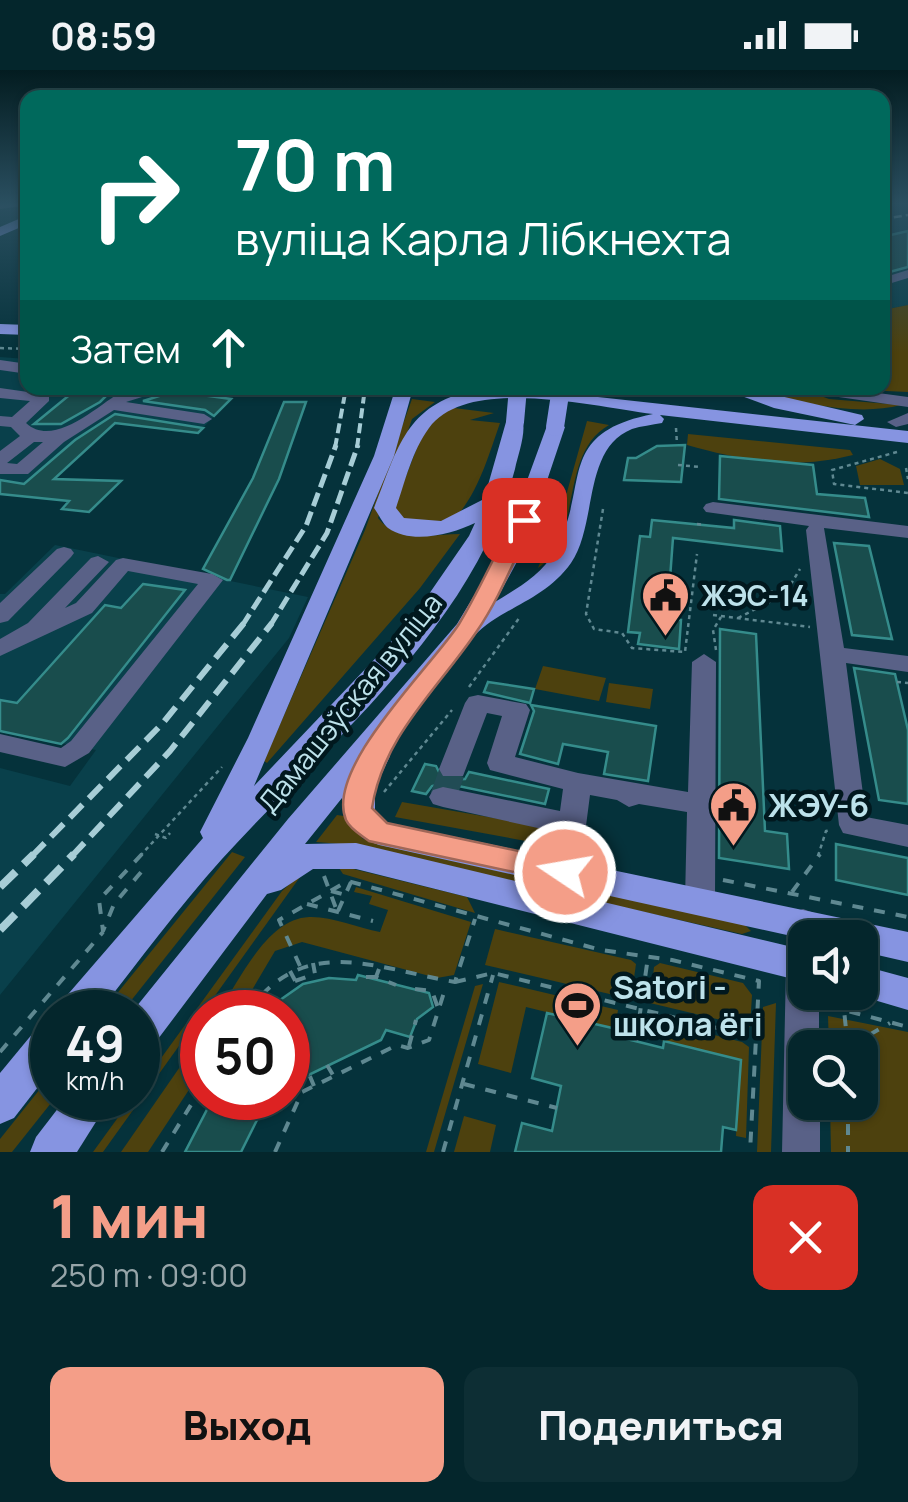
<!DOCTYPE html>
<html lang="ru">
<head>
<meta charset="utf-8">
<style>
  body { margin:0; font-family:Manrope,sans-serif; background:#0d2e34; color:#f1f3f6; height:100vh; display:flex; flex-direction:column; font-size:38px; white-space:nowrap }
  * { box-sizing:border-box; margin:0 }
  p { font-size:32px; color:#97a5a9 }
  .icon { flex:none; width:55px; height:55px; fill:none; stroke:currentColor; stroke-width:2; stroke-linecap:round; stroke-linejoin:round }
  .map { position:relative; height:1082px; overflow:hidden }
  .sheet { display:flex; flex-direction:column; background:#04262c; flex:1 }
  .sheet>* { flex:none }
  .guide { position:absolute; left:20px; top:20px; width:870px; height:305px; border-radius:20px; box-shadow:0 2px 8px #0004,0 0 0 2px #254348; background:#00695c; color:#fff; overflow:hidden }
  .fabs { position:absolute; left:788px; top:850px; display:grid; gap:20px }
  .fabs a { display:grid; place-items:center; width:90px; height:90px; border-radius:20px; background:#04262c; box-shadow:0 2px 8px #0004,0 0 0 2px #254348; font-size:50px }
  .speed { position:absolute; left:30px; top:920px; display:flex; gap:20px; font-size:50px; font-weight:700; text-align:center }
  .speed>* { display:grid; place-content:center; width:130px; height:130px; border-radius:50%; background:#04262c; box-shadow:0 2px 8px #0004,0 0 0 2px #254348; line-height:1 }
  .speed small { font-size:25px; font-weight:400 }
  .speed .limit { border:15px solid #d22; background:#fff; color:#111 }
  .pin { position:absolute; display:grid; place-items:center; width:85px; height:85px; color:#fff; margin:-42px; border-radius:20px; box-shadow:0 5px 15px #0006 }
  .me { position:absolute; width:110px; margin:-55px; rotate:282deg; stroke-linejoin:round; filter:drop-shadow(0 0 8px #0008) }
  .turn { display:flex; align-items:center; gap:35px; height:210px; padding:0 50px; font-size:45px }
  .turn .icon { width:130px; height:130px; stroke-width:2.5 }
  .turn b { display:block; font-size:70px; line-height:85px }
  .then { display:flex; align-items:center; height:95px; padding:0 50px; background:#0003; gap:20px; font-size:38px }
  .round { display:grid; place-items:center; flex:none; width:105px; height:105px; border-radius:20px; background:#0d2e34 }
  .headline { display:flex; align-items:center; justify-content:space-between; height:170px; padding:0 50px }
  h1 { font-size:60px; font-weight:800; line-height:75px; color:#f49e88 }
  .button { display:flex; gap:20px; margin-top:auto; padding:20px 50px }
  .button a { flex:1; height:115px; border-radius:20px; background:#f49e88; color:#111; font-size:40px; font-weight:800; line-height:115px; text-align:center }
  .button a+a { background:#0d2e34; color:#f1f3f6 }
  .status { display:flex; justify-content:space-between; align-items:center; height:70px; padding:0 50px; background:#04262c; direction:ltr }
  .status svg { height:28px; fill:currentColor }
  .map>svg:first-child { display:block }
  .built { fill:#09404b }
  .green { fill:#4d410e }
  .building { fill:#194d4d; stroke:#358c8b; stroke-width:2.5 }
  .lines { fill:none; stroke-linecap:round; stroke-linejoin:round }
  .minor-tunnel { stroke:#214c55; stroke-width:26; stroke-dasharray:26 12; stroke-linecap:butt }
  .path-far1 { stroke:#5f8891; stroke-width:2.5; stroke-dasharray:4 4; stroke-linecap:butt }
  .path { stroke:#5f8891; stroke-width:4; stroke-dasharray:11 11; stroke-linecap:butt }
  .minor { fill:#596187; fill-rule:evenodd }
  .major { fill:#8694e1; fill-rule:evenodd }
  .rail-far4 { stroke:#a7cdd6; stroke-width:2.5; stroke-dasharray:8 4; stroke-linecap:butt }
  .rail-far3 { stroke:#a7cdd6; stroke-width:4; stroke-dasharray:10 5; stroke-linecap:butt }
  .rail-far2 { stroke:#a7cdd6; stroke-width:5; stroke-dasharray:14 6; stroke-linecap:butt }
  .rail-far1 { stroke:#a7cdd6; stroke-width:6; stroke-dasharray:18 9; stroke-linecap:butt }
  .rail { stroke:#a7cdd6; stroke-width:8; stroke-dasharray:22 11; stroke-linecap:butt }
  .major-bridge { stroke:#8694e1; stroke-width:18 }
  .route { fill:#f49e88; stroke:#9f6758; stroke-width:2.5 }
  .labels { text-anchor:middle; stroke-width:9; stroke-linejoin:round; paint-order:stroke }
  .poi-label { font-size:28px; font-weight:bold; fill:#bde2eb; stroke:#01181e; text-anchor:start }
  .street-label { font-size:28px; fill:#bde2eb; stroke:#01181e }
  .near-poi-label { font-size:32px; font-weight:bold; fill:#bde2eb; stroke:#01181e; text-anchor:start }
</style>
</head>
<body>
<div class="status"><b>08:59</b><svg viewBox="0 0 49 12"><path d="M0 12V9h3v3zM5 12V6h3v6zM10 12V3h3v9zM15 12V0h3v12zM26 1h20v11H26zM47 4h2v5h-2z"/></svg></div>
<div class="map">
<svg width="908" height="1082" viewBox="0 0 908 1082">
  <rect width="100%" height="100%" fill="#05323b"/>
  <g class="built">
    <polygon points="883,132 908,134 908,235 883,240"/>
    <polygon points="0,287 27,289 28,318 219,318 210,326 231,329 198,363 115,353 32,428 0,424"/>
    <polygon points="55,475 308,527 289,568 0,925 0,698 70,716 96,680 0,661 0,524 5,524"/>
  </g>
  <g class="green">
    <polygon points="908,235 908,322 820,318 882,318 883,240"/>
    <path d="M751 318H799L829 329 901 335C856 347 795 332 751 318Z"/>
    <path d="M412 329 435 332 412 349 378 448C398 474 432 464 460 464L420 518 267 693 264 691 365 460Z"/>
    <path d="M446 337 494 343 470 350 500 353C488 387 477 428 450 453L404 451 394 437 429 347Z"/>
    <path d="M587 351 609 355C558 384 584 467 538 498L567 422Z"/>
    <path d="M688 364 850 380 853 385C794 400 744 391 687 375Z"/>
    <polygon points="880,389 900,399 904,415 860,415 856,396"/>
    <polygon points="543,596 606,608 599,631 535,619"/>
    <polygon points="609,613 653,619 650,639 606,632"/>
    <polygon points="402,732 541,756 556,766 553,776 395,747"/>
    <polygon points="337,745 344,746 363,769 744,854 751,861 742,864 341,774 316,772"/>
    <polygon points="232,782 245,787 122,942 102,942"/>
    <polygon points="337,795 467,827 475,843 343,804"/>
    <polygon points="305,800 103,1082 93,1082 132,1028 138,1028 138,1020 282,821"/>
    <path d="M356 817 471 852 454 905 437 908 302 872 275 881 239 942H218C239 912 266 849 309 847 331 846 358 858 380 862L388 840 369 834 372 826 354 822Z"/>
    <polygon points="495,859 631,890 636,894 631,929 485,895"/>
    <polygon points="660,893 743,913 752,925 750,957 650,933 654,897"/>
    <polygon points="499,912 618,940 615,959 526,937 511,1003 478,994"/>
    <polygon points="483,914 434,1082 426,1082 475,916"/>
    <polygon points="776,933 771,1082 757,1082 763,937"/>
    <polygon points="828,946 908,962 908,1082 831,1082 830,1033 860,1032 860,978 829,977"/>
    <polygon points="663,952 742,972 749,977 746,1068 736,1066 740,990 661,970"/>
    <polygon points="202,965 202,1000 148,1082 121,1082"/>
    <polygon points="52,1004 55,1028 12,1082 0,1082 0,1069"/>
    <polygon points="464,1046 496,1055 490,1082 454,1082"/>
  </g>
  <g class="building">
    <polygon points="908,161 908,197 882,204 882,167"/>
    <polygon points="78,318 114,318 100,332 61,354 34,354"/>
    <polygon points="172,322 209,326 231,329 214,346 205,340 143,331"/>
    <polygon points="284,332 306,332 279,409 230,510 227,510 203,499 253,408"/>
    <polygon points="115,344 203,358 198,363 115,353 54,409 121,411 89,442 62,439 69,431 0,424 0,410 24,414 75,370"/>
    <polygon points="685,375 681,412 624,410 628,388 636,388 657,376"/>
    <polygon points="720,386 813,395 817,424 865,428 869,447 719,429"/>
    <polygon points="652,450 734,458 734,450 780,456 782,481 673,468 667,549 681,550 679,579 638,574 640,563 628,562 640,466 650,467"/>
    <polygon points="834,473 869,476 892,569 852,565"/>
    <polygon points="143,514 185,520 68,668 61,674 0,661 0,630 17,633 105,535 121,538"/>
    <polygon points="720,559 756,564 765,761 787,764 789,799 719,788"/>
    <polygon points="854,598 895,604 908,660 908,734 879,730"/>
    <polygon points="488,612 534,619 530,633 484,622"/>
    <polygon points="531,635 656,656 648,711 604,704 608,682 563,674 558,694 520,684 534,641"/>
    <polygon points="425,694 436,696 443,710 465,709 469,702 549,719 545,734 444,713 432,716 426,724 412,721"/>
    <polygon points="836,774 908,788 908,825 836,810"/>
    <polygon points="358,905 429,923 433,937 417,949 410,967 386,960 381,970 288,1015 288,942 263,942 303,914 329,908 356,910"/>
    <polygon points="547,943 621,960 619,967 663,978 664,971 741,990 736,1060 723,1057 721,1082 515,1082 522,1053 552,1061 561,1016 532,1008"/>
    <polygon points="213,1028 268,1028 241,1082 185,1082"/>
  </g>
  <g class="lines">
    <polyline class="minor-tunnel" points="443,727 453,699"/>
    <g class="path-far1">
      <polyline points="0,278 28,279"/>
      <polyline points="681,318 710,321"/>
      <polyline points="670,319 711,324"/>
      <polyline points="676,358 677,374"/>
      <polyline points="897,382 832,400 834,414 908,423"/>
      <polyline points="678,395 701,397"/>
      <polyline points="906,398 908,409"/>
      <polyline points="603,439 586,544 594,559 622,563 632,578 685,582 697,484"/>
      <polyline points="697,454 705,455"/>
      <polyline points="713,521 784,522"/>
      <polyline points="713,545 810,557"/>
      <polyline points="738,548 785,524 800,499"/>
      <polyline points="716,580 713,560 721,547"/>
      <polyline points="897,612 908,613"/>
      <polyline points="469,617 520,547"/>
      <polyline points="384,722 452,640"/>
      <polyline points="155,764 166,768 170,763"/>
      <polyline points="140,786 222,697"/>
      <polyline points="818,786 826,761 831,760"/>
    </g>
    <g class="path">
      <polyline points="142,784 99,830 103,861 114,834 148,794"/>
      <polyline points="324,806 337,841"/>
      <polyline points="723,810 908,847"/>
      <polyline points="331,821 349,826"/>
      <polyline points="792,822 820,784"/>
      <polyline points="307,834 373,851"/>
      <polyline points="338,841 351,812"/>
      <polyline points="300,896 279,850 348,811 601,880 672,890 759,911 750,1082"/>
      <polyline points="379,899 376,907 396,915"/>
      <polyline points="290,901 298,916"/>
      <polyline points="366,907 376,907"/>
      <polyline points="295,911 315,904 313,893"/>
      <polyline points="455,912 493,903 754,967"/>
      <polyline points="415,919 432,921 438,938"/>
      <path d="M248 942C304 863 374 898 455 912L475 849"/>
      <polyline points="624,950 653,958"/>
      <polyline points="636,971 648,887"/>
      <polyline points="409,976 416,950"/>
      <polyline points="850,976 890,953"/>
      <polyline points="848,978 844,940 908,957"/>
      <polyline points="0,982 103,862"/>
      <polyline points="327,995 333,1005"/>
      <polyline points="295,1002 306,997 314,1016"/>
      <polyline points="464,1014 557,1038"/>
      <polyline points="848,1032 848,1082"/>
      <polyline points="162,1082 202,1017"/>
      <polyline points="275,1082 302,1022 397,975 408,978 429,970 446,916"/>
      <polyline points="443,1082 493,905"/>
    </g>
    <g class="minor">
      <polygon points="28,132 28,135 0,139 0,133"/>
      <polygon points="882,132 892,132 882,138"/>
      <polygon points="908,200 908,208 882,216 882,208"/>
      <polygon points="0,290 28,294 28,304 0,300"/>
      <path d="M0 318 49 325V331L26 353C54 379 98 335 124 320L171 318 126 332 204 344 212 349 204 354 114 340 64 372 28 404H0V381L20 366 11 357 0 356V346L12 347 30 331 0 328ZM34 372H43L17 394 7 393Z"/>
      <polygon points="803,318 841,318 908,327 908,337 811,323"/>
      <polygon points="908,343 908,354 896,357 887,352"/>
      <polygon points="713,432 908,456 908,468 824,458 844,578 908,586 908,602 846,593 866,747 908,755 908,777 843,763 839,755 806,460 809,456 706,442 703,438 706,434"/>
      <polygon points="64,477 71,479 74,483 71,487 8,551 0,553 0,533 57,479"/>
      <polygon points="98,486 109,492 65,538 76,533 116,490 123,488 212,504 223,510 89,683 65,697 0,682 0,664 61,678 71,671 198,514 128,501 92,543 0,586 0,569 28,553 91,488"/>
      <polygon points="704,584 716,592 715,830 711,839 700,842 689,839 685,830 687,742 639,734 629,737 617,730 590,725 580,802 576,810 565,814 554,810 550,802 556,762 443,737 433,734 429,727 433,720 443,717 560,741 563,719 490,700 487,693 502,646 487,643 463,706 443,706 439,699 465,633 469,627 478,625 526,634 530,640 515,687 578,703 688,722 692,592"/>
      <polygon points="803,839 814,843 819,852 819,868 805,868 805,922 819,922 819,978 805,978 805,1032 820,1032 820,1082 782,1082 787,852 792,843"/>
    </g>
    <g class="major">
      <polygon points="28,145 28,154 0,166 0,157"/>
      <polygon points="0,254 28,255 28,265 0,264"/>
      <path d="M389 318H408L412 322 394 386 254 716 409 553 469 466 475 453C452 464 412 475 388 458 383 454 378 443 374 438 396 384 404 337 467 322L464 318H516L908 361V373L660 345 664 349 662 353C652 355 641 356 632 359 582 379 598 454 571 493 544 531 502 537 474 566 441 599 413 641 383 678L390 686 375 718V741L388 753 908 862V892L860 881V868L805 869 379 775C357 768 342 751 342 728L305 774 356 773 805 880V912L356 799H313L281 820 267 824 152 977 138 982V942H132L288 749 457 554 502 479 548 353 555 351 565 357 524 479 495 532C516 519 542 505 554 482 592 416 553 364 653 344 595 337 468 305 429 358 412 381 405 412 396 438L404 448 441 451 484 429 506 352 508 348H522C527 362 518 384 515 399 473 558 328 672 222 789 178 838 139 891 99 942H57L63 930 203 768 200 762 248 668 374 386 394 323Z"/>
      <polygon points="581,318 663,318 654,323 590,323"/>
      <polygon points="720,318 746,318 862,345 864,349 855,355 774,338"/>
      <polygon points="860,895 908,908 908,940 847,922 860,922"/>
      <polygon points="52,952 52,999 14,1048 0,1054 0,1003 38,957"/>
      <polygon points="66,1028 111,1028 77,1082 30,1082 36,1067"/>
    </g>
    <polyline class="rail-far4" points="882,149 908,145"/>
    <g class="rail-far3">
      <polyline points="335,378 346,318"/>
      <polyline points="357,378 365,318"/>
    </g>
    <g class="rail-far2">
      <polyline points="242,556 306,456 336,375"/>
      <polyline points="270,556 327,463 358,375"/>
    </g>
    <g class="rail-far1">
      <polyline points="32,786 162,654 244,553"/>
      <polyline points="72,786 170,681 272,553"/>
    </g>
    <g class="rail">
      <polyline points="0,817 34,784"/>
      <polyline points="0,860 74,784"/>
    </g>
    <g class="major-bridge">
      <polyline points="515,352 518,318"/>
      <polyline points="555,357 561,318"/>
    </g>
  </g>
  <linearGradient id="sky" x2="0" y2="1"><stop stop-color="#031c20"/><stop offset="0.47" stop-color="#2a4f60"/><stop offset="1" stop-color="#2a4f60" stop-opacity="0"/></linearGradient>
  <rect width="908" height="283" fill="url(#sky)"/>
  <path class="route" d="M524 444 534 450C515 487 500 528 477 561 438 619 383 666 372 738L387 753 575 793 580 802 575 810 565 813 369 771C361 765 350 759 346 750 324 698 433 595 459 554 479 521 495 485 513 450Z"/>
  <defs>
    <symbol id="civic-pin" viewBox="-11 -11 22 30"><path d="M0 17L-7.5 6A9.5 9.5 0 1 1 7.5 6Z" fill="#f49e88" stroke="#01181e"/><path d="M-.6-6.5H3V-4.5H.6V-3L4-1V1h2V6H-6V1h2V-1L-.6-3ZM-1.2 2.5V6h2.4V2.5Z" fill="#111"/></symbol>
    <symbol id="stadium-pin" viewBox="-11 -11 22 30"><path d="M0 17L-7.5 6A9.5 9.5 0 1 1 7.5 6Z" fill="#f49e88" stroke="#01181e"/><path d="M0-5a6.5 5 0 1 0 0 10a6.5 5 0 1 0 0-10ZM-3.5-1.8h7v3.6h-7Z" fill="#111"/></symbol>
  </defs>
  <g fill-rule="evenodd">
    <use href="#civic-pin" x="638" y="498" width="55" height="75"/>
    <use href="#civic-pin" x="706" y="708" width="55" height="75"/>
    <use href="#stadium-pin" x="550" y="908" width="55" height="75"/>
  </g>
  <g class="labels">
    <g class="poi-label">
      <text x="701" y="536">ЖЭС-14</text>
    </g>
    <g class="street-label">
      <text transform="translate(350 633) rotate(-51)" y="10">Дамашэўская вуліца</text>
    </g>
    <g class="near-poi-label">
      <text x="768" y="747">ЖЭУ-6</text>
      <text x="613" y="929">Satori -<tspan x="613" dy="37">школа ёгі</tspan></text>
    </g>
  </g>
</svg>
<div class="fabs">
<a><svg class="icon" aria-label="sound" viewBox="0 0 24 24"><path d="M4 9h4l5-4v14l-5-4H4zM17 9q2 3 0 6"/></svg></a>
<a><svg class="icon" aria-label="search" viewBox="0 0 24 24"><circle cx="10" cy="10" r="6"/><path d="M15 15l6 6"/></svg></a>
</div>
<div class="speed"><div>49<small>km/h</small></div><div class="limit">50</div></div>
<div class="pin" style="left:524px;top:450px;background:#d93025"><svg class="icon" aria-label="arrive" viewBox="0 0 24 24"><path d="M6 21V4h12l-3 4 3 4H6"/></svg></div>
<svg class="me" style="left:565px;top:802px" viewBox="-20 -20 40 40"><circle r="17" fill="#f49e88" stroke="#fff" stroke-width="3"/><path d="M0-11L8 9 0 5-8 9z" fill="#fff"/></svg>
<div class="guide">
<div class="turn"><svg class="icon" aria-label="right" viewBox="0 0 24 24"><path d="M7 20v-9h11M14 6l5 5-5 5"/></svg><div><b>70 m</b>вуліца Карла Лібкнехта</div></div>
<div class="then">Затем<svg class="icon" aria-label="ahead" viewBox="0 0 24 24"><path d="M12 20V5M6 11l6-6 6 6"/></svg></div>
</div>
</div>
<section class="sheet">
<div class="headline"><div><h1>1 мин</h1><p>250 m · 09:00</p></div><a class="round" style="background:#d93025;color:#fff"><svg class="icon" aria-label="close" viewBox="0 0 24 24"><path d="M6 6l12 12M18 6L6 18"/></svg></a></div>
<div class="button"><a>Выход</a><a>Поделиться</a></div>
</section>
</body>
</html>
